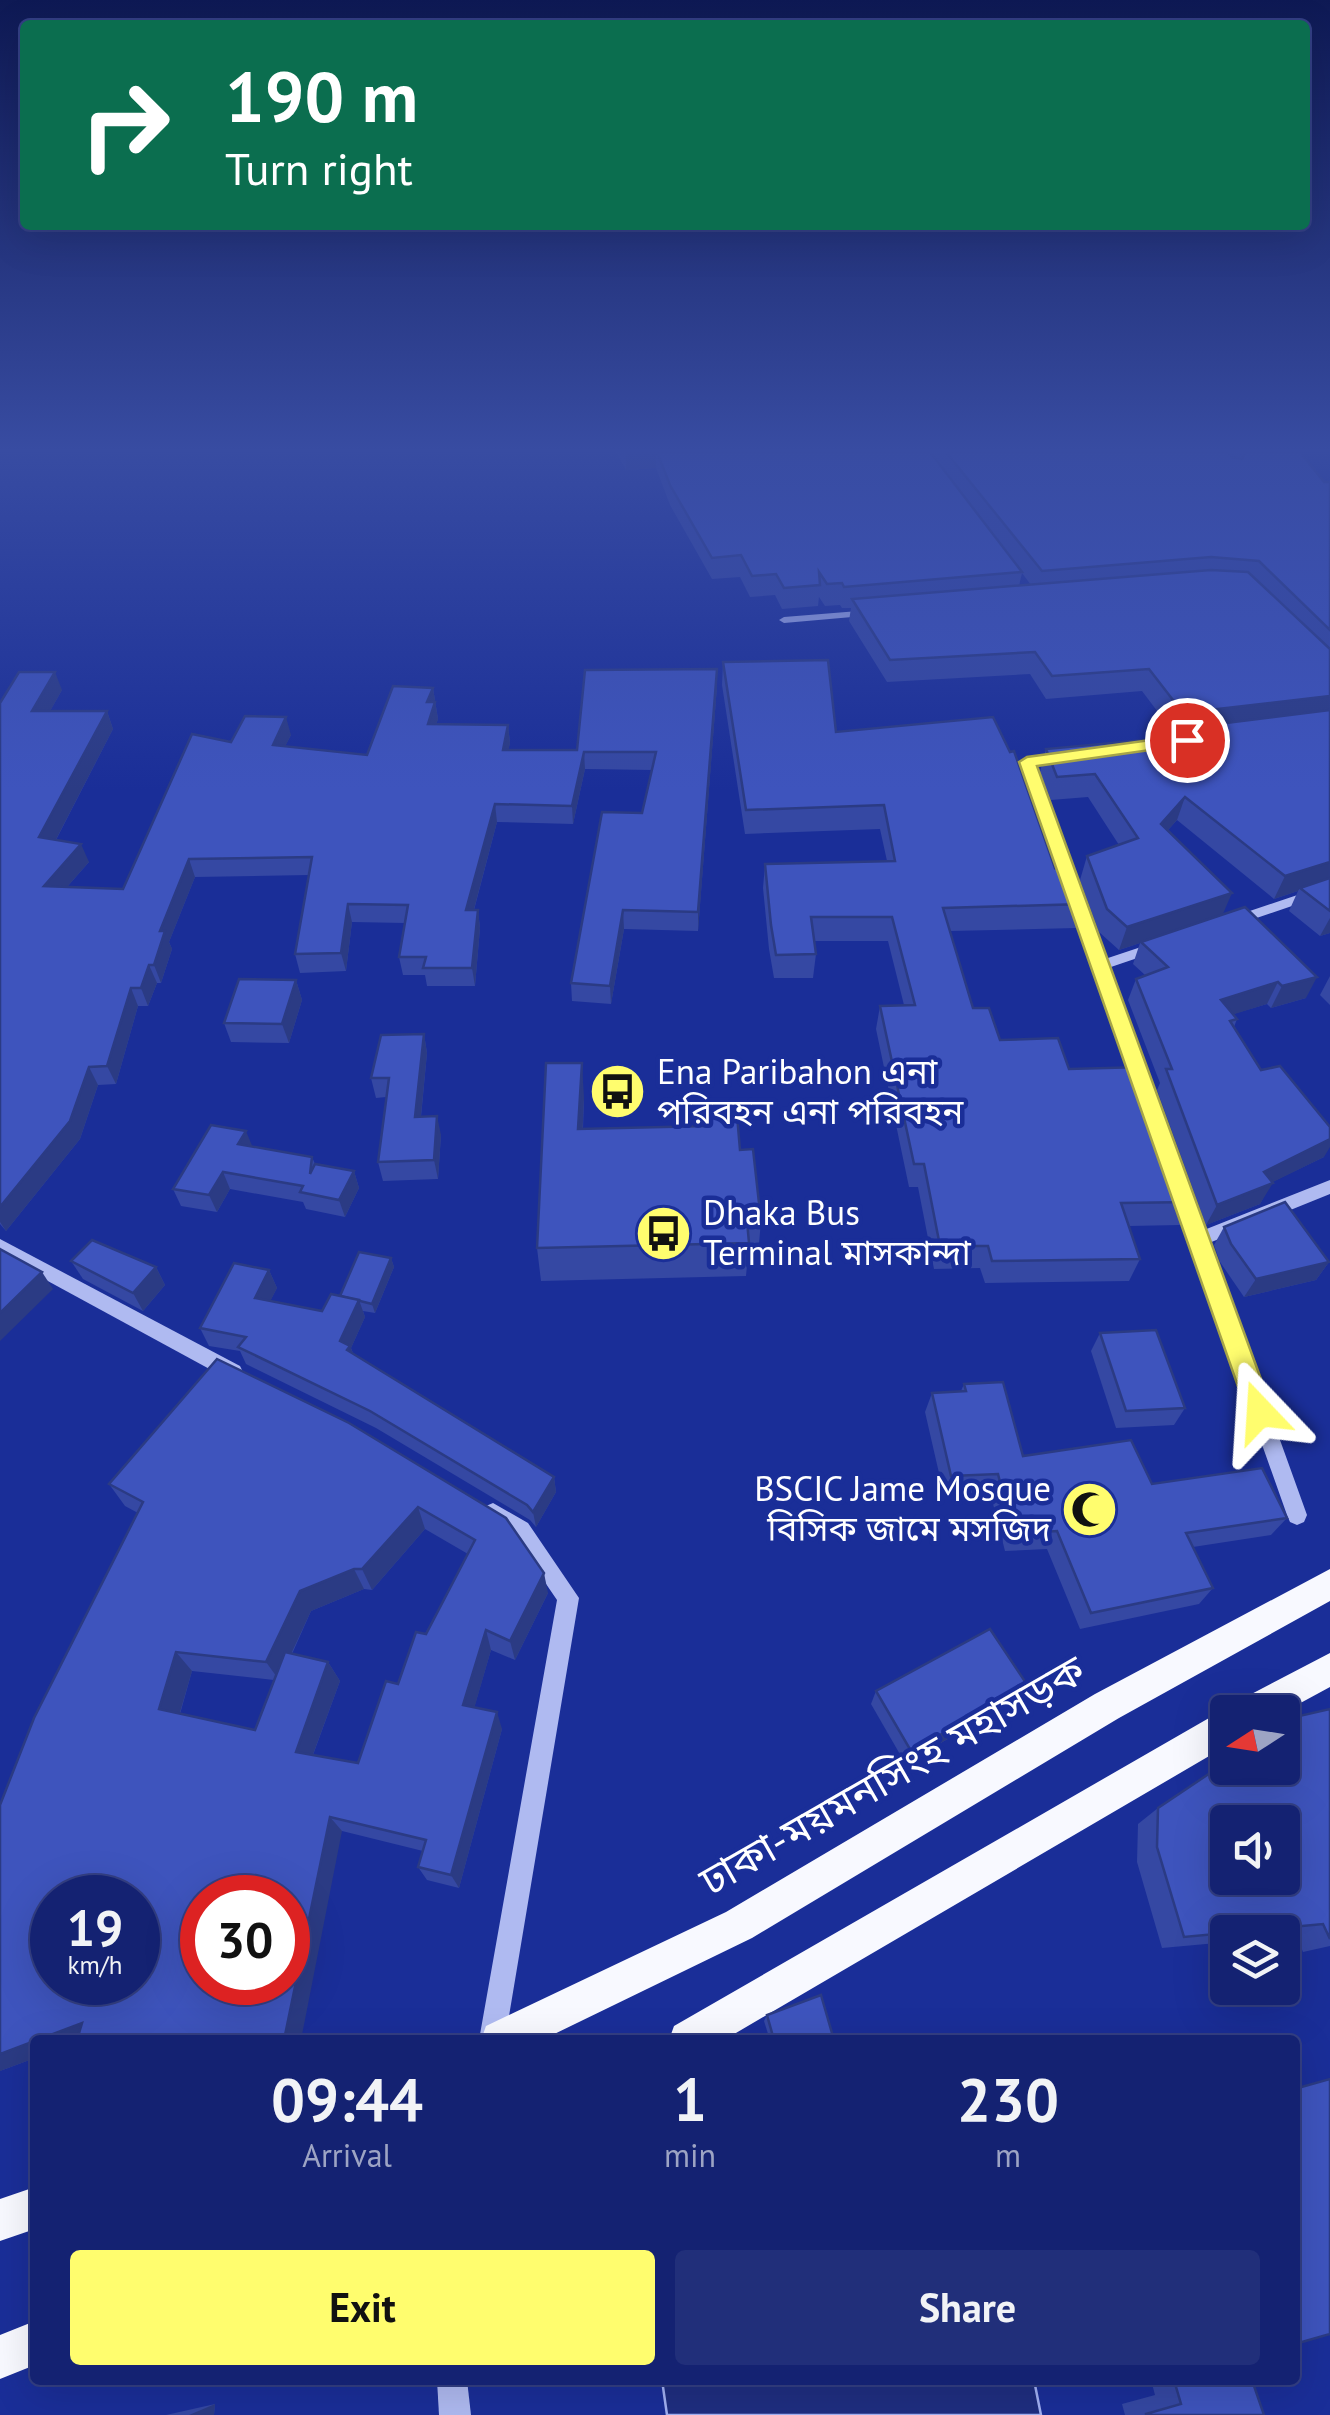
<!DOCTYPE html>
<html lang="en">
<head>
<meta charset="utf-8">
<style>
  body { margin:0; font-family:"PT Sans","Noto Sans Bengali",sans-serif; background:#212f7a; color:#f1f3f6; height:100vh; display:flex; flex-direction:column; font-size:38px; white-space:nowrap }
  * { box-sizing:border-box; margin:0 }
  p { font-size:32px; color:#9da4c4 }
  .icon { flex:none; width:55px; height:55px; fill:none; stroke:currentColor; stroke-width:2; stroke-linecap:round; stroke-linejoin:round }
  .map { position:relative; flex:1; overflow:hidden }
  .side { position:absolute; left:30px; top:2035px; width:1270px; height:350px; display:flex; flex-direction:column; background:#142272; border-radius:10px; box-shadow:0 10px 40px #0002,0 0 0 2px #333f84 }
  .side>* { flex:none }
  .banner { position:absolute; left:20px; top:20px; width:1290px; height:210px; border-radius:10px; box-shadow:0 10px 40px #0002,0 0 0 2px #333f84; background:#0b6e4f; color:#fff; overflow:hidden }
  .needle { width:65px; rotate:258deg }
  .tools { position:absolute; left:1210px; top:1695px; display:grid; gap:20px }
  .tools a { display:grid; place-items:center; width:90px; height:90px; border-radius:10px; background:#142272; box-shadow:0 10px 40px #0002,0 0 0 2px #333f84; font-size:50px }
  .speed { position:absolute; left:30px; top:1875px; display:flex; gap:20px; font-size:50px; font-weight:700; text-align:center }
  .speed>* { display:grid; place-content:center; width:130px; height:130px; border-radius:50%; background:#142272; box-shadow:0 10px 40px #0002,0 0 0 2px #333f84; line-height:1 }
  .speed small { font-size:25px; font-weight:400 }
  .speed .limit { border:15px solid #d22; background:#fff; color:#111 }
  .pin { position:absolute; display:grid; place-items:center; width:85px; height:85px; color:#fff; margin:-42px; border:5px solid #fff; border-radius:50%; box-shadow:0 2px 10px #0007 }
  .me { position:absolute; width:110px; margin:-55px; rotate:340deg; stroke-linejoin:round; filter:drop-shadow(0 0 8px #0008) }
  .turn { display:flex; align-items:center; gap:35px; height:210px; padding:0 40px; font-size:45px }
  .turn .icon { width:130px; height:130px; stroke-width:2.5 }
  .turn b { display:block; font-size:70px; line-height:85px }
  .eta { display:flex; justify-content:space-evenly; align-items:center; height:170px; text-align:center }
  .eta b { font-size:60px; font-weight:700; line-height:70px }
  .primary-button { display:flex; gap:20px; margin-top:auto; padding:20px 40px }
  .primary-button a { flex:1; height:115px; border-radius:10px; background:#fffd6e; color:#111; font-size:40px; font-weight:700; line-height:115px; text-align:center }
  .primary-button a+a { background:#212f7a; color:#f1f3f6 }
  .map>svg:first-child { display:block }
  .water { fill:#1f2e80; stroke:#a2b1f3; stroke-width:2.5 }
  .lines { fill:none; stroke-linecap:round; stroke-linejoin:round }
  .minor { fill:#afbaf1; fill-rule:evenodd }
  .major { fill:#f8f9ff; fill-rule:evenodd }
  .wall { fill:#3548a3; fill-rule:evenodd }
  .shaded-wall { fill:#2b3b84 }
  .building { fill:#3e54bd; stroke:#2b3b84; stroke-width:2.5; fill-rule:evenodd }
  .route { fill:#fffd6e; stroke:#a6a448; stroke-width:2.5 }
  .labels { text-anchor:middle; stroke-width:9; stroke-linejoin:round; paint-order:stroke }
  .poi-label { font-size:35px; fill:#fff; stroke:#1a2e98; text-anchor:start }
  .near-street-label { font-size:42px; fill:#fff; stroke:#1a2e98 }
</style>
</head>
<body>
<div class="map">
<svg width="1330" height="2415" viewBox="0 0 1330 2415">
  <rect width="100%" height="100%" fill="#1a2e98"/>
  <polygon class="water" points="662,2380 1034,2380 1041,2415 667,2415"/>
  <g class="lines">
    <g class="minor">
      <polygon points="871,610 876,613 875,615 784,623 779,620 784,617"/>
      <polygon points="1067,752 1073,756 1071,759 1034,765 1105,959 1159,941 1166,946 1164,949 1108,968 1151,1086 1143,1092 1135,1086 1021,762 1027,758"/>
      <polygon points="1330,884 1330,893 1236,925 1231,927 1224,922 1226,919"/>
      <polygon points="1330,1180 1330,1194 1209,1243 1307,1515 1304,1522 1297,1525 1290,1522 1287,1515 1172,1191 1181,1184 1187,1186 1204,1230"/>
      <polygon points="0,1239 240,1366 243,1372 240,1378 233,1380 226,1378 0,1255"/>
      <polygon points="493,1503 528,1523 579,1598 505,2040 479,2040 557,1600 514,1537 486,1520 483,1513 486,1506"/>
      <polygon points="437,2380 467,2380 471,2415 439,2415"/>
    </g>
    <g class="major">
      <polygon points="1330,1569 1330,1601 1119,1718 752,1938 542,2040 481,2040 486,2026 726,1912 1095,1694"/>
      <polygon points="1330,1653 1330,1687 1282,1713 1228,1712 1228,1745 724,2040 669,2040 674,2026 1216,1714 1228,1709 1236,1712 1240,1700"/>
      <polygon points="35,2187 35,2229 0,2241 0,2199"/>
      <polygon points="35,2321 35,2365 0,2379 0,2335"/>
    </g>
  </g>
  <g class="wall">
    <path d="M616 452H1300L1324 482H1330V933L1320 936 1289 911 1298 891 1274 899 1177 820 1168 830 1223 915 1306 998 1271 1008 1267 1004 1233 1014 1237 1019 1234 1027 1261 1070 1324 1157 1272 1182 1260 1204 1206 1225 1157 1090 1160 1083 1128 1000 1136 979 1145 975 1133 964 1140 943 1119 950 1099 932 1080 880 1087 856 1119 845 1088 797 1051 800 1040 772 1046 749 1191 735 1192 734 1176 736 1142 691 1046 699 1030 674 887 682 849 621 851 608H842L840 605 825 606 819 597 818 606 782 609 775 595 750 597 740 577 712 579 670 505 656 468 626 470ZM1022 573 1031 585 1019 586Z"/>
    <polygon points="723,662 1055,868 1083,904 1076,928 950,931 973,1008 1000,1040 1069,1069 1192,1202 1180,1225 1129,1226 1140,1259 1129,1281 985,1283 980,1268 934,1269 918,1187 909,1187 876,1029 880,1006 904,1005 888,941 814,941 816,954 813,978 774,978 769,949 763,888 765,864 887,861 880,829 745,834 722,685"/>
    <polygon points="717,686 698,931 624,929 611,1004 572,1001 571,983 642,813 652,770 585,769 573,824 497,822 474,910 478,910 480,928 475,986 427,986 425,975 403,975 399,957 405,923 352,922 346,971 300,973 295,954 309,875 195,877 169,942 172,949 161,983 157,983 148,1006 138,1006 116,1084 98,1085 80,1139 6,1231 0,1224 0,703 62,690 50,711 107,711 113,729 56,840 89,862 67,887 123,889 231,742 291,735 285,746 367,755 433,688 438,719 436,724 508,725 510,743 508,750 577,750"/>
    <polygon points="1330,976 1330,1005 1320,995"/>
    <polygon points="296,980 302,1000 289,1043 231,1042 224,1023"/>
    <polygon points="424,1034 427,1053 421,1117 441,1135 438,1179 383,1181 378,1162 386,1097 376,1098 371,1078"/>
    <polygon points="584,1098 583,1129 703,1126 704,1103 740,1150 761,1221 758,1255 748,1255 746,1276 541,1281 537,1248"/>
    <polygon points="252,1147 312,1157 315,1164 354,1171 359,1188 345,1217 306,1209 303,1202 230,1189 217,1212 181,1206 173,1189"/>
    <polygon points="1224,1227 1329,1262 1316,1280 1244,1297 1220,1262 1214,1245"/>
    <polygon points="391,1258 394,1267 375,1313 363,1311 365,1317 351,1348 353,1353 554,1477 556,1492 536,1527 530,1520 376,1428 246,1364 240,1351 209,1346 200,1328 269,1270 277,1288 270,1301 322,1311"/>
    <polygon points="71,1261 156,1267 165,1285 143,1311 83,1279"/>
    <polygon points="1100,1333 1185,1408 1174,1425 1116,1428 1091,1351"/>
    <polygon points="964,1384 1023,1456 1152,1484 1287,1518 1271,1535 1193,1547 1213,1588 1199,1604 1080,1629 1047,1549 1005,1551 990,1492 944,1495 925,1412 932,1393 961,1391"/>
    <path d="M349 1423 548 1593 515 1660 491 1650 474 1708 502 1729 459 1888 427 1880 418 1867 423 1851 342 1831 35 2040V2058L0 2071 138 1513 125 1506 109 1484ZM425 1529 468 1554 398 1684 358 1763 313 1755 340 1681 328 1662 292 1654 311 1611 364 1589 372 1590ZM192 1671 274 1680 255 1730 180 1714Z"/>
    <polygon points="876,1691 1019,1699 905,1763 871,1704"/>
    <polygon points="1330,1709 1330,1946 1303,1952 1296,1936 1282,1937 1282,1932 1228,1932 1228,1942 1162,1948 1137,1862 1138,1824 1158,1808 1220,1766 1217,1759 1228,1750 1228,1768 1282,1768 1282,1722 1286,1719"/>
    <polygon points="767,2015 834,2040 770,2040 764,2021"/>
    <polygon points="1151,2380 1252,2380 1264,2415 1125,2415 1122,2404 1155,2395"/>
    <polygon points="215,2404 214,2415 166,2415"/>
  </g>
  <g class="shaded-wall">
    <polygon points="626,452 656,452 656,468 626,470"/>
    <polygon points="717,669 717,686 698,931 698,912"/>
    <polygon points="55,672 62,690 40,729 32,711"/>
    <polygon points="433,688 438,719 431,741 427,702"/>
    <polygon points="1330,696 1330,718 1194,727 1192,734 1176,736 1183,713"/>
    <polygon points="107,711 113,729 48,855 39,837"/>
    <polygon points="286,717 291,735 277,763 273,745"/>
    <polygon points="508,725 510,743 505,768 503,750"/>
    <polygon points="584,752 585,769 573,824 572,806"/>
    <polygon points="1185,797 1177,820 1153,847 1161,824"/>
    <polygon points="495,804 497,822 469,928 466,910"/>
    <polygon points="81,844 89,862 52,904 44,886"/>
    <polygon points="189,859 195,877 169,942 172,949 161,983 154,965 160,931"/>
    <polygon points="1330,862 1330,882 1300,888 1298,891 1274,899 1285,876"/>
    <polygon points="1232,893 1222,916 1119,950 1127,927"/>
    <polygon points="348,904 352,922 346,971 341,953"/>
    <polygon points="478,910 480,928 475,986 472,968"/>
    <polygon points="623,910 624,929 611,1004 610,986"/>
    <polygon points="1330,918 1330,933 1320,936"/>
    <polygon points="149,965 157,983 148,1006 141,988"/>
    <polygon points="1317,977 1306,998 1271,1008 1282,986"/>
    <polygon points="296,980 302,1000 289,1043 282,1024"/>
    <polygon points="1278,982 1267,1004 1212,1021 1221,1000"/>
    <polygon points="131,988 138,1006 116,1084 107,1066"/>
    <polygon points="424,1034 427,1053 419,1136 415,1117"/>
    <polygon points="582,1063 584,1098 581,1164 578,1129"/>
    <polygon points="89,1067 98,1085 80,1139 6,1231 0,1222 0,1207"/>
    <polygon points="437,1116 441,1135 438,1179 434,1160"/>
    <polygon points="246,1131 253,1148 238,1144"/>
    <polygon points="1330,1139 1330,1147 1324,1157 1267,1185 1273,1183 1260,1204 1206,1225 1217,1205 1264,1172"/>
    <polygon points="354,1171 359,1188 345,1217 339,1200"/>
    <polygon points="223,1172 230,1189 217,1212 209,1195"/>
    <polygon points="391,1258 394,1267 375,1313 372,1304"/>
    <polygon points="1329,1262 1316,1280 1244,1297 1256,1279"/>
    <polygon points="156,1267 165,1285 143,1311 133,1293"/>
    <polygon points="269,1270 277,1288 263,1316 255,1298"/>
    <polygon points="42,1272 53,1289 0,1341 0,1313"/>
    <polygon points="359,1300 365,1317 351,1348 356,1363 340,1341"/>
    <polygon points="554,1477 556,1492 536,1527 533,1512"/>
    <polygon points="418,1507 425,1529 372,1590 362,1569"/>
    <polygon points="354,1569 364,1589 311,1611 279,1680 266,1662 300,1591"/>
    <polygon points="544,1573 548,1593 515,1660 510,1641"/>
    <polygon points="486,1630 491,1650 470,1723 463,1705"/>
    <polygon points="176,1652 192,1671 176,1726 159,1709"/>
    <polygon points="328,1662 340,1681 308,1768 296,1752"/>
    <polygon points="1028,1686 1019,1699 905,1763 911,1751"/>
    <polygon points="497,1712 502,1729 459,1888 451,1875"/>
    <polygon points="330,1817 342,1831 301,2040 284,2040"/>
    <polygon points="82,2023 80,2040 38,2040"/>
    <polygon points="35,2041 35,2058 0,2071 0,2054"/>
    <polygon points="215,2404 214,2415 189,2415"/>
  </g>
  <g class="building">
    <polygon points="657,452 930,452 1022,572 844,587 842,583 827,584 819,572 820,585 784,588 776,574 752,576 741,555 712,558 670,485"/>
    <polygon points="946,452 1228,452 1232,457 1242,459 1245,453 1244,452 1300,452 1324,482 1330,482 1330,630 1259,561 1211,557 1042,571"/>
    <polygon points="1211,570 1248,572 1330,649 1330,696 1183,713 1149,669 1052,676 1035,652 890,660 852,599"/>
    <polygon points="828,660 836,732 993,717 1010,752 1014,751 1055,868 1068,863 1083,904 943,908 973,1008 989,1008 1000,1040 1058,1038 1069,1069 1143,1067 1192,1202 1121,1203 1140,1259 992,1261 988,1246 940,1246 924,1164 914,1164 880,1006 915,1005 892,917 811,917 816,954 776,955 771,925 765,864 895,861 884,805 746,810 723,662"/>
    <polygon points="717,669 698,912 623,910 610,986 571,983 602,812 642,813 656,752 584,752 572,806 495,804 466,910 478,910 472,968 423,968 426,957 399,957 408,905 348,904 341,953 295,954 312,857 189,859 160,931 165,931 154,965 149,965 141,988 131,988 107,1066 89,1067 70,1121 0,1207 0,703 19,672 55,672 32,711 107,711 39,837 81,844 44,886 123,889 192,734 231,742 245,716 286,717 273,745 367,755 393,686 433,688 427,702 435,702 428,724 508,725 503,750 577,750 585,670"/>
    <polygon points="1330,710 1330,862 1285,876 1185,797 1161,824 1232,893 1127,927 1107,909 1087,856 1138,838 1095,774 1057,777 1046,749 1200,735 1194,727"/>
    <polygon points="1330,878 1330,911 1300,888"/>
    <polygon points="1245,907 1317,977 1282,986 1278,982 1221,1000 1237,1019 1230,1021 1261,1070 1280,1066 1330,1127 1330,1139 1264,1172 1273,1183 1217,1205 1166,1069 1172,1069 1136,979 1168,967 1141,942"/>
    <polygon points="239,979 296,980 282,1024 224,1023"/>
    <polygon points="424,1034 415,1117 437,1116 434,1160 378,1162 389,1078 371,1078 381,1035"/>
    <polygon points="546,1063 582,1063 578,1129 706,1126 704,1103 736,1103 740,1150 753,1149 761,1221 747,1221 749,1243 537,1248"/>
    <polygon points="211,1125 246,1131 238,1144 312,1157 310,1174 315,1164 354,1171 339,1200 300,1192 303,1186 223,1172 209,1195 173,1189"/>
    <polygon points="1285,1202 1329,1262 1256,1279 1231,1244 1224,1227"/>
    <polygon points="92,1240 156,1267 133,1293 71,1261"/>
    <polygon points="0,1249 42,1272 0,1313"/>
    <polygon points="359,1252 391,1258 372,1304 340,1296"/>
    <polygon points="234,1263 269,1270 255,1298 322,1311 331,1294 359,1300 340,1341 350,1346 347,1350 554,1477 533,1512 527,1505 370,1411 238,1347 246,1337 200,1328"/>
    <polygon points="1156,1330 1185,1408 1126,1411 1100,1333"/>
    <path d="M217 1359 349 1423 506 1518 544 1573 510 1641 486 1630 463 1705 497 1712 451 1875 418 1867 426 1840 330 1817 284 2040H77L82 2023 0 2054V1805L34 1718 143 1502 109 1484ZM418 1507 475 1540 426 1634 416 1632 398 1684 386 1681 358 1763 296 1752 328 1662 285 1652 255 1730 159 1709 176 1652 266 1662 300 1591 354 1569H362ZM52 1898H138V1982H52ZM202 1898H288V1982H202Z"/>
    <polygon points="1003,1382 1023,1456 1131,1440 1152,1484 1262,1468 1287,1518 1186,1533 1213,1588 1091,1613 1057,1531 1013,1534 998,1474 951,1476 932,1393 966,1391 964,1384"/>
    <polygon points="990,1629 1028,1686 911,1751 876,1691"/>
    <path d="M1330 1709V1939L1323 1924 1184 1937 1157 1847 1158 1808 1228 1761V1768H1282V1731L1291 1729 1286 1719ZM1228 1822H1282V1878H1228Z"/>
    <polygon points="821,1995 834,2040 774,2040 767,2015"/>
    <polygon points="1330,2079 1330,2334 1295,2344 1295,2080 1298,2088"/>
    <polygon points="1174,2380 1252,2380 1264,2415 1146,2415 1146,2414 1181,2404"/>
  </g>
  <linearGradient id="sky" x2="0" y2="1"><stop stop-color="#0e1954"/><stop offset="0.57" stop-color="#384ca2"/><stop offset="1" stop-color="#384ca2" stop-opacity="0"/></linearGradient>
  <rect width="1330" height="790" fill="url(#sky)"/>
  <polygon class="route" points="1187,735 1193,737 1193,744 1037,766 1273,1412 1269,1420 1260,1423 1251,1420 1247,1412 1019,762 1027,757"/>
  <defs>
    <symbol id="bus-disc" viewBox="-11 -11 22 22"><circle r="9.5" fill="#fffd6e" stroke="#1a2e98"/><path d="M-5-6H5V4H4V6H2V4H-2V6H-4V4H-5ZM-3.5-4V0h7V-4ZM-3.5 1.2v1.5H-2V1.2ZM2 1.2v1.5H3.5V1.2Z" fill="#111"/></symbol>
    <symbol id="mosque-disc" viewBox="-11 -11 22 22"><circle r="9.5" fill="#fffd6e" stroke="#1a2e98"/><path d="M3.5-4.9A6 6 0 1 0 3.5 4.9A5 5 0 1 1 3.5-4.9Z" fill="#111"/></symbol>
  </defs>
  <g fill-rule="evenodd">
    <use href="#bus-disc" x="586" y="1060" width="63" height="63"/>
    <use href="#bus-disc" x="632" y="1202" width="63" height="63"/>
    <use href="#mosque-disc" x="1058" y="1478" width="63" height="63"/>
  </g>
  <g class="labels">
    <g class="poi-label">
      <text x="657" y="1084">Ena Paribahon এনা<tspan x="657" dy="40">পরিবহন এনা পরিবহন</tspan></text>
      <text x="703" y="1225">Dhaka Bus<tspan x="703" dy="40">Terminal মাসকান্দা</tspan></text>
      <text x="1051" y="1501" text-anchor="end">BSCIC Jame Mosque<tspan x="1051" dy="40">বিসিক জামে মসজিদ</tspan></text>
    </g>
    <g class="near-street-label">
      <text transform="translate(892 1775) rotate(-30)" y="15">ঢাকা-ময়মনসিংহ মহাসড়ক</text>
    </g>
  </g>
</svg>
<div class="tools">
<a><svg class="needle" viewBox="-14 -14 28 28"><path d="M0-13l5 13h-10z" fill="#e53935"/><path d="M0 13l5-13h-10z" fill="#9da4c4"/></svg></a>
<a><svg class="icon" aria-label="sound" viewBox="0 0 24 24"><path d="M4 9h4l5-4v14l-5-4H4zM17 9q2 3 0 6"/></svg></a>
<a><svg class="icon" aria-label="layers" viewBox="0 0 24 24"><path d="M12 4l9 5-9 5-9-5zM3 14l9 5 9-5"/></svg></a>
</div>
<div class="speed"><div>19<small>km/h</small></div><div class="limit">30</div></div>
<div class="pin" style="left:1187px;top:740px;background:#d93025"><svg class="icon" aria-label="arrive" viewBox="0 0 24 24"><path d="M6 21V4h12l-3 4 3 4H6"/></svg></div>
<svg class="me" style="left:1260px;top:1412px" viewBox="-20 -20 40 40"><path d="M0-17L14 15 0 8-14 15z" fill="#fffd6e" stroke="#fff" stroke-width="4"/></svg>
<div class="banner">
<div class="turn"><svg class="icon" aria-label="right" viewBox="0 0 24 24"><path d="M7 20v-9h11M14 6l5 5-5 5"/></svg><div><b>190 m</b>Turn right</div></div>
</div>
<section class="side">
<div class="eta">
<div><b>09:44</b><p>Arrival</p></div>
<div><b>1</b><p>min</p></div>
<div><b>230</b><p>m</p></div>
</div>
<div class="primary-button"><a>Exit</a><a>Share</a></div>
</section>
</div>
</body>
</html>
